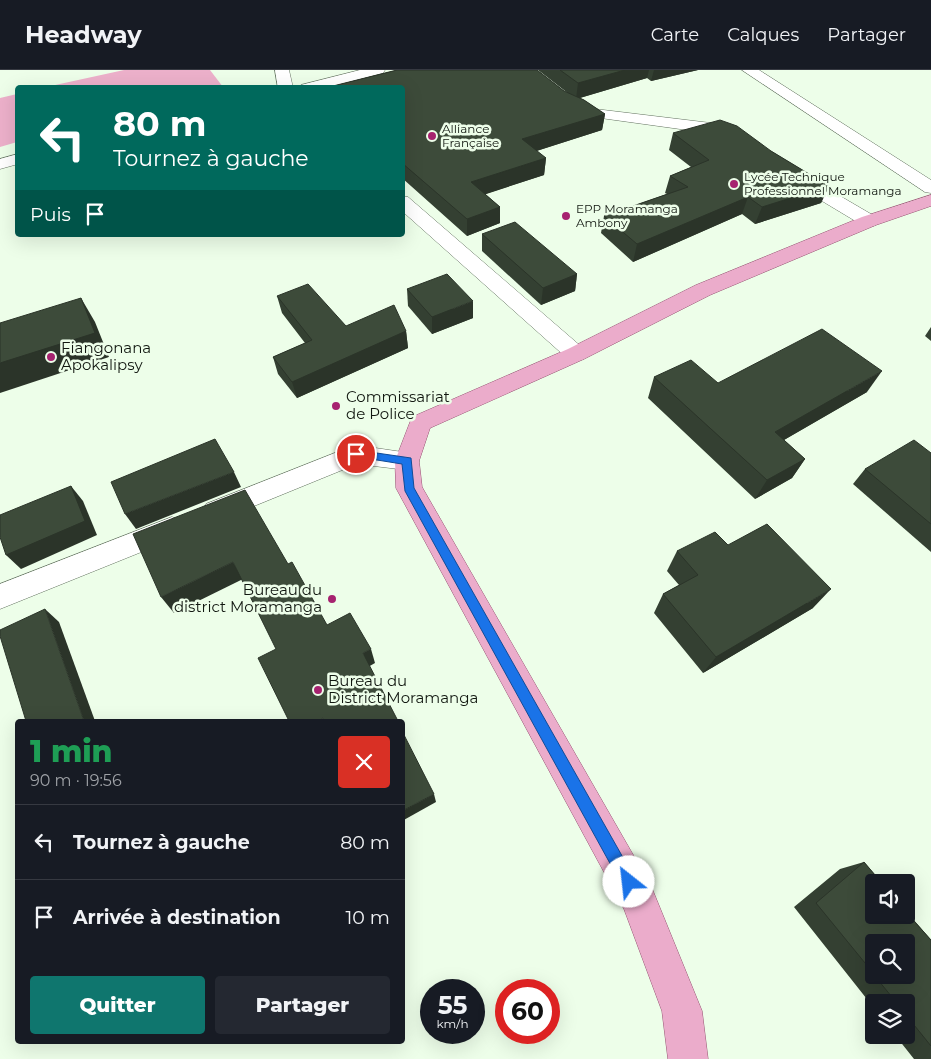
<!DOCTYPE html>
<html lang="fr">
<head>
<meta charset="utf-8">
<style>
  body { margin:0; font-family:Montserrat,sans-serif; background:#242831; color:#f1f3f6; height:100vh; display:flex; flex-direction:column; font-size:19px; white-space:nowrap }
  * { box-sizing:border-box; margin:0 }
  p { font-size:16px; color:#9ea1a6 }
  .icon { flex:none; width:28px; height:28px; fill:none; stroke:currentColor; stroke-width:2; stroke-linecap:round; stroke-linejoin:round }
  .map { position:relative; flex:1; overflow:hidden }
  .details { position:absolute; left:15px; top:649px; width:390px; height:325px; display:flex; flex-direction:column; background:#171b24; border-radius:5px; box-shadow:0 5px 20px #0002 }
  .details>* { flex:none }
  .guide { position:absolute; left:15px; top:15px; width:390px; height:152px; border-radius:5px; box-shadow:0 5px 20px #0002; background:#00695c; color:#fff; overflow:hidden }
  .controls { position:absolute; left:865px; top:804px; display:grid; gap:10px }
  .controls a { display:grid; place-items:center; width:50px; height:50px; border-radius:5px; background:#171b24; box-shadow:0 5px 20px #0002; font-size:25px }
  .speed { position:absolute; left:420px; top:909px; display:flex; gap:10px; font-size:25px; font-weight:700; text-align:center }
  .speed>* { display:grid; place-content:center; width:65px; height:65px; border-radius:50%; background:#171b24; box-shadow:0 5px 20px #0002; line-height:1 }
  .speed small { font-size:12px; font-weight:400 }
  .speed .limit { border:8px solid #d22; background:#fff; color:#111 }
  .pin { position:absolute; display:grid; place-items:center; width:42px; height:42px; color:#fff; margin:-21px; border:2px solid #fff; border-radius:50%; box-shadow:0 1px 5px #0007 }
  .me { position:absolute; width:55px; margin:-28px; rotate:331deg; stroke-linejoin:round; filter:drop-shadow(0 0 4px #0008) }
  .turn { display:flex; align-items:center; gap:18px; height:105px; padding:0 15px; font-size:22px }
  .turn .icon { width:65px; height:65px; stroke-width:2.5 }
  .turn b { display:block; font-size:35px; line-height:42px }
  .then { display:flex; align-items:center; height:48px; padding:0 15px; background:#0003; gap:10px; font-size:19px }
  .round { display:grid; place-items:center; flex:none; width:52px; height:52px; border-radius:5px; background:#242831 }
  .head { display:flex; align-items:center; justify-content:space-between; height:85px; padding:0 15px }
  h1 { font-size:30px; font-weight:800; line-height:38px; color:#1e9e55 }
  .button { display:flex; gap:10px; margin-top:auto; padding:10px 15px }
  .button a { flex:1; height:58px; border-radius:5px; background:#0f766e; color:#fff; font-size:20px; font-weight:800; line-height:58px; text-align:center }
  .button a+a { background:#242831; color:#f1f3f6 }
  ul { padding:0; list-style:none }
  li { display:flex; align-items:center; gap:15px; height:75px; padding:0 15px; border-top:1px solid #363941 }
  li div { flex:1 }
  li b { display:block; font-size:19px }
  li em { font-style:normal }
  header { display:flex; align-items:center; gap:30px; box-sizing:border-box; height:70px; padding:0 25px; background:#171b24; border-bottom:1px solid #363941 }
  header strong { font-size:24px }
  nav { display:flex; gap:28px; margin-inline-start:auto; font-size:18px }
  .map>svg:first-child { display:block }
  .green { fill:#ecb0ca }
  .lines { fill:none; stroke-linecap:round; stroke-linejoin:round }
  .street-casing { stroke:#62715f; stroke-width:1 }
  .primary-casing { stroke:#965473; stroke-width:1 }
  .street { fill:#fff; fill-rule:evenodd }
  .primary { fill:#ebaccb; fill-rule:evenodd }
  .wall { fill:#344032 }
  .shaded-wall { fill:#2b3429 }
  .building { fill:#3d4b3a; stroke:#2b3429 }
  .route { fill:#1a73e8; stroke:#114b97 }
  .poi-dot { fill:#a6226f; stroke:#edfee9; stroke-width:2 }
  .labels { text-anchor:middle; stroke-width:5; stroke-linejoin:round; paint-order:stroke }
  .far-poi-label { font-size:12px; fill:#111710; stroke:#edfee9; text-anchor:start }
  .poi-label { font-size:15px; fill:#111710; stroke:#edfee9; text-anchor:start }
</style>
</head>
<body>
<header>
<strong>Headway</strong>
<nav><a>Carte</a><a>Calques</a><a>Partager</a></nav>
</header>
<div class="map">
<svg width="931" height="989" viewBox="0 0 931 989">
  <rect width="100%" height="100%" fill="#edfee9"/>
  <g class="green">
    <polygon points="124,0 210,0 223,17 46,17"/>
    <polygon points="17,24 17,72 0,77 0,28"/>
  </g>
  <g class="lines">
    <defs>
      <g id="street">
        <polygon points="275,0 289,0 293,18 278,18"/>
        <polygon points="360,0 385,0 383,3 326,18 299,18 301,15"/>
        <polygon points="519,0 535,0 573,30 595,39 711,53 739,62 741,65 739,68 733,70 709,63 586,46 563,36"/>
        <polygon points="742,0 759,0 931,110 931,123 925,122"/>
        <polygon points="18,84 18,94 0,99 0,89"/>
        <polygon points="793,101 799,102 876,147 878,151 876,155 869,157 862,155 787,110 784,106 787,102"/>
        <polygon points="402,126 408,127 584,279 587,284 584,289 576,291 568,289 402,141"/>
        <polygon points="355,375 416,384 419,391 416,398 407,400 357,394 215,452 206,448 202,441 206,434"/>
        <polygon points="172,447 181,450 185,458 181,466 0,539 0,514"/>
      </g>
      <polygon id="primary" points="931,125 931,136 876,155 710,225 584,289 430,358 419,391 422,417 651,816 702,941 708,989 668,989 662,941 624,839 396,418 395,391 412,347 568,279 696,215 862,147"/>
    </defs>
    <use href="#street" class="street-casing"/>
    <use href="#primary" class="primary-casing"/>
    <use href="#street" class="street"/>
    <use href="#primary" class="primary"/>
  </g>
  <g class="wall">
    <polygon points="397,0 537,0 564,21 569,24 538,0 698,0 651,11 647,8 580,28 584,30 605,44 602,60 536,81 546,88 544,105 485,124 500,137 500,153 467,166 402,108 402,18 333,18 333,16"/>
    <polygon points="673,63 771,81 829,116 821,133 755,154 742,144 633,192 601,163 604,146 667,124 665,123 670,106 691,97 669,80"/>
    <polygon points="482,164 577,204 575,221 541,235 482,181"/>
    <polygon points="407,219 473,248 432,264 408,236"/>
    <polygon points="277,226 346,256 406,261 408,278 297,328 278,304 273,287 305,273 282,243"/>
    <polygon points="931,257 931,271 925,266"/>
    <polygon points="654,307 718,313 867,322 784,370 805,389 792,408 755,429 648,328"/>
    <polygon points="931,383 931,482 853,414 865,399"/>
    <polygon points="728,475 813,538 703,603 654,543 663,524 679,515 667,501 677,481"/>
    <polygon points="864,792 931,870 931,989 914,989 895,965 906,965 906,932 874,932 874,938 794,837 840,799"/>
  </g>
  <g class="shaded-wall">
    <polygon points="625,0 649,0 647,8 576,29 578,13"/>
    <polygon points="654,0 698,0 651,11"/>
    <polygon points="605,44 602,60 521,86 522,69"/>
    <polygon points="546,88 544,105 471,129 471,112"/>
    <polygon points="829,116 821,133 755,154 762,137"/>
    <polygon points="748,127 742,144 633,192 637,174"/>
    <polygon points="500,137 500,153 467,166 467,149"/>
    <polygon points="577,204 575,221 541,235 543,218"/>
    <polygon points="81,228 95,252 109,287 0,323 0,293"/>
    <polygon points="473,231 473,248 432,264 432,247"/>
    <polygon points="406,261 408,278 297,328 292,312"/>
    <polygon points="882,301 867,322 763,382 775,362"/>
    <polygon points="805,389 792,408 755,429 767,410"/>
    <polygon points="234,402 241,417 136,459 125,444"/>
    <polygon points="71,416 83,431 97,465 21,499 6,485"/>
    <polygon points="233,492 243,509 174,543 161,527"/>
    <polygon points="831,519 813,538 703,603 716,587"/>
    <polygon points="45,539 59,552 95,651 84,651"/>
    <polygon points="371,579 375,593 368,597 363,583"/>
    <polygon points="434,724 436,732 402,751 402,741"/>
  </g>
  <g class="building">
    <polygon points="397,0 537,0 564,21 584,30 605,44 522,69 546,88 471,112 500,137 467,149 402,93 402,18 335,18 333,16"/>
    <polygon points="560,0 625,0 578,13"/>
    <polygon points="720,50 737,56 771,81 829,116 762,137 748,127 637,174 604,146 688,117 670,106 709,90 673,63"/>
    <polygon points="515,152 577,204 543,218 482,164"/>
    <polygon points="447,204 473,231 432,247 407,219"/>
    <polygon points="308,214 346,256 394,235 406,261 292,312 273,287 312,270 277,226"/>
    <polygon points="81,228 95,263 0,293 0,253"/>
    <polygon points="822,259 882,301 775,362 805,389 767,410 654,307 691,290 718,313"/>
    <polygon points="215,369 234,402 125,444 111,412"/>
    <polygon points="914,370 931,383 931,454 865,399"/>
    <polygon points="71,416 85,451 6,485 0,467 0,445"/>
    <polygon points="245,420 288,494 292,492 327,555 350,543 371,579 363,583 398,651 324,651 323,648 318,651 289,651 258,588 276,579 233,492 161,527 133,464"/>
    <polygon points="767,454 831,519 716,587 663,524 698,505 677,481 715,462 728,475"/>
    <polygon points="45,539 84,651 26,651 0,566 0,560"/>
    <polygon points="402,661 434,724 402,741"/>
    <polygon points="864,792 881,812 874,812 874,845 906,845 906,842 931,870 931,976 906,945 906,932 896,932 874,905 906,905 906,872 874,872 874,904 816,833"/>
  </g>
  <polygon class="route" points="356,380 411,388 414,418 634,807 636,812 634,817 629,820 623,817 405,421 402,394 352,386 352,381"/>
  <g class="poi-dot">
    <circle cx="432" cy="66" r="5"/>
    <circle cx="734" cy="114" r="5"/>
    <circle cx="566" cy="146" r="5"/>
    <circle cx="51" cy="287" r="5"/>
    <circle cx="336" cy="336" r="5"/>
    <circle cx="332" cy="529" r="5"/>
    <circle cx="318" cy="620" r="5"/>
  </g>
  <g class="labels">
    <g class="far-poi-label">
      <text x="442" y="63">Alliance<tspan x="442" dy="14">Française</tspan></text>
      <text x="744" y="111">Lycée Technique<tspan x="744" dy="14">Professionnel Moramanga</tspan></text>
      <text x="576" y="143">EPP Moramanga<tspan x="576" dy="14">Ambony</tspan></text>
    </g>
    <g class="poi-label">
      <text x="61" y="283">Fiangonana<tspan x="61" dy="17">Apokalipsy</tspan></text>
      <text x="346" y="332">Commissariat<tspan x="346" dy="17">de Police</tspan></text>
      <text x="322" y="525" text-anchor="end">Bureau du<tspan x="322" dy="17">district Moramanga</tspan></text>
      <text x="328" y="616">Bureau du<tspan x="328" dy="17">District Moramanga</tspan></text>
    </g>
  </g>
</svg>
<div class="controls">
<a><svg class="icon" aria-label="sound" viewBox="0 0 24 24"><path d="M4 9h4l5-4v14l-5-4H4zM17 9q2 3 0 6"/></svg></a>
<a><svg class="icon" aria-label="search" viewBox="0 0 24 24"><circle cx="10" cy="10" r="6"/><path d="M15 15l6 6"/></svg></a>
<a><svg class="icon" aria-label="layers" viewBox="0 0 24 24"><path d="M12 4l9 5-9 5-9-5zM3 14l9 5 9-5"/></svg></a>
</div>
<div class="speed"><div>55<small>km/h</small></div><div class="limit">60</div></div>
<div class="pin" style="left:356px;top:384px;background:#d93025"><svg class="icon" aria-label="arrive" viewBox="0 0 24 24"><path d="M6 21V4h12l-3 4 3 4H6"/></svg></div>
<svg class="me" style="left:629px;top:812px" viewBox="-20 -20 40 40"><circle r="19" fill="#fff"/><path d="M0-13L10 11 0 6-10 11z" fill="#1a73e8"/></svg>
<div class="guide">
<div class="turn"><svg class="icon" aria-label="left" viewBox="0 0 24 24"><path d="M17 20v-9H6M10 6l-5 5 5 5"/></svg><div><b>80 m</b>Tournez à gauche</div></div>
<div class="then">Puis<svg class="icon" aria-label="arrive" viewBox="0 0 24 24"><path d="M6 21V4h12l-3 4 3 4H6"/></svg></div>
</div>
<section class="details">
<div class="head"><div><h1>1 min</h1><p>90 m · 19:56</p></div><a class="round" style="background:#d93025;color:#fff"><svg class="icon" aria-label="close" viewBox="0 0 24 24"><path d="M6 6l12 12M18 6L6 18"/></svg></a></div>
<ul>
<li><svg class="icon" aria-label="left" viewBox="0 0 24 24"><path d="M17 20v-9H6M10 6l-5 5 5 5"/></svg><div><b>Tournez à gauche</b></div><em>80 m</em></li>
<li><svg class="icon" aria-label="arrive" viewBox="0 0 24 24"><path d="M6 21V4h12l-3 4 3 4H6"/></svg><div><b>Arrivée à destination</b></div><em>10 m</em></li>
</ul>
<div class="button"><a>Quitter</a><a>Partager</a></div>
</section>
</div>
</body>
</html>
